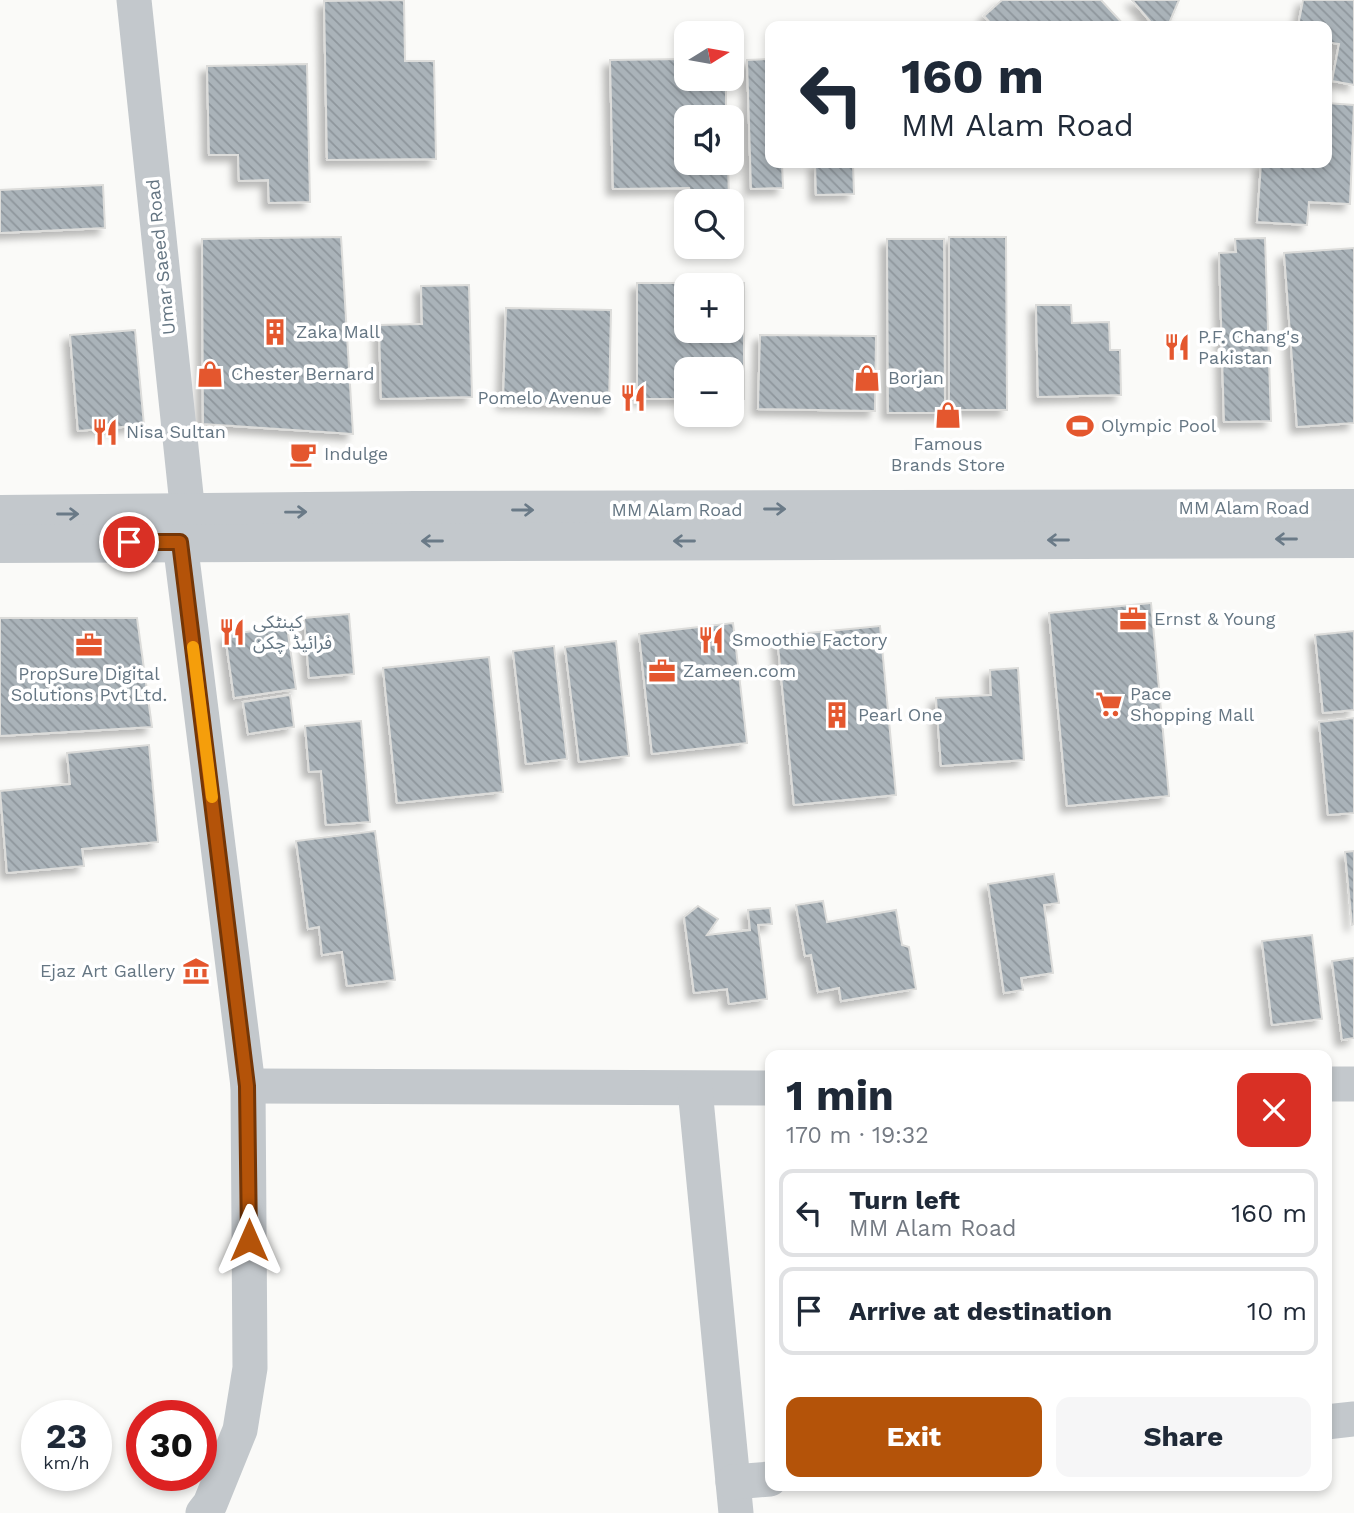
<!DOCTYPE html>
<html lang="en">
<head>
<meta charset="utf-8">
<style>
  body { margin:0; font-family:"Work Sans","Noto Sans Arabic",sans-serif; background:#f6f6f7; color:#1f2937; height:100vh; display:flex; flex-direction:column; font-size:26px; white-space:nowrap }
  * { box-sizing:border-box; margin:0 }
  p { font-size:23px; color:#747a83 }
  .icon { flex:none; width:38px; height:38px; fill:none; stroke:currentColor; stroke-width:2; stroke-linecap:round; stroke-linejoin:round }
  .map { position:relative; flex:1; overflow:hidden }
  .side { position:absolute; left:765px; top:1050px; width:567px; height:441px; display:flex; flex-direction:column; background:#fff; border-radius:14px; box-shadow:0 4px 10px #0003 }
  .side>* { flex:none }
  .banner { position:absolute; left:765px; top:21px; width:567px; height:147px; border-radius:14px; box-shadow:0 4px 10px #0003; background:#fff; color:#1f2937; overflow:hidden }
  .needle { width:46px; rotate:79deg }
  .fabs { position:absolute; left:674px; top:21px; display:grid; gap:14px }
  .fabs a { display:grid; place-items:center; width:70px; height:70px; border-radius:14px; background:#fff; box-shadow:0 4px 10px #0003; font-size:35px }
  .speed { position:absolute; left:21px; top:1400px; display:flex; gap:14px; font-size:35px; font-weight:700; text-align:center }
  .speed>* { display:grid; place-content:center; width:91px; height:91px; border-radius:50%; background:#fff; box-shadow:0 4px 10px #0003; line-height:1 }
  .speed small { font-size:18px; font-weight:400 }
  .speed .limit { border:10px solid #d22; background:#fff; color:#111 }
  .pin { position:absolute; display:grid; place-items:center; width:60px; height:60px; color:#fff; margin:-30px; border:4px solid #fff; border-radius:50%; box-shadow:0 2px 7px #0007 }
  .me { position:absolute; width:77px; margin:-38px; rotate:0deg; stroke-linejoin:round; filter:drop-shadow(0 0 5px #0008) }
  .turn { display:flex; align-items:center; gap:24px; height:147px; padding:0 21px; font-size:32px }
  .turn .icon { width:91px; height:91px; stroke-width:2.5 }
  .turn b { display:block; font-size:49px; line-height:60px }
  .round { display:grid; place-items:center; flex:none; width:74px; height:74px; border-radius:14px; background:#f6f6f7 }
  .overview { display:flex; align-items:center; justify-content:space-between; height:119px; padding:0 21px }
  h1 { font-size:42px; font-weight:700; line-height:52px }
  .primary-button { display:flex; gap:14px; margin-top:auto; padding:14px 21px }
  .primary-button a { flex:1; height:80px; border-radius:14px; background:#b45309; color:#fff; font-size:28px; font-weight:700; line-height:80px; text-align:center }
  .primary-button a+a { background:#f6f6f7; color:#1f2937 }
  ul { padding:0; list-style:none }
  li { display:flex; align-items:center; gap:21px; height:88px; margin:0 14px 10px; padding:0 7px; border:4px solid #e0e1e3; border-radius:14px }
  li div { flex:1 }
  li b { display:block; font-size:26px }
  li em { font-style:normal }
  .map>svg:first-child { display:block }
  .building { fill:url(#building-back-hatch); stroke:#dcdcda; stroke-width:2; fill-rule:evenodd; filter:url(#shadow) }
  .lines { fill:none; stroke-linecap:round; stroke-linejoin:round }
  .minor { stroke:#c3c8cc; stroke-width:35 }
  .tertiary { stroke:#c3c8cc; stroke-width:38 }
  .oneway { stroke:#6a7a87 }
  .route-casing { stroke:#753606; stroke-width:18 }
  .route { stroke:#b45309; stroke-width:12 }
  .slow { stroke:#f59e0b; stroke-width:12 }
  .labels { text-anchor:middle; stroke-width:7; stroke-linejoin:round; paint-order:stroke }
  .street-label { font-size:18px; fill:#657683; stroke:#fff }
  .poi-label { font-size:18px; fill:#657683; stroke:#fff; text-anchor:start }
</style>
</head>
<body>
<div class="map">
<svg width="1354" height="1513" viewBox="0 0 1354 1513">
  <defs>
    <pattern id="building-back-hatch" width="6" height="6" patternUnits="userSpaceOnUse" patternTransform="scale(1.75)"><rect width="6" height="6" fill="#aab3b9"/><path d="M-1 5l2 2M0 0l6 6M5-1l2 2" fill="none" stroke="#8e969c"/></pattern>
    <filter id="shadow"><feDropShadow dx="-6" dy="6" stdDeviation="3.5" flood-color="#0004"/></filter>
  </defs>
  <rect width="100%" height="100%" fill="#fafaf8"/>
  <g class="building">
    <polygon points="404,0 405,61 434,61 436,159 327,160 324,1"/>
    <polygon points="1002,0 1101,0 1125,26 993,26 984,16"/>
    <polygon points="1132,0 1179,0 1168,26 1154,26"/>
    <polygon points="1303,0 1354,0 1354,85 1332,81 1339,44 1326,42 1326,26 1298,26"/>
    <polygon points="686,59 686,79 726,79 726,117 686,117 686,163 728,163 729,201 690,201 689,188 613,189 610,60"/>
    <polygon points="770,59 770,163 782,163 783,188 751,189 747,60"/>
    <polygon points="307,64 310,202 269,203 268,180 239,181 238,155 209,155 207,66"/>
    <polygon points="1326,103 1354,105 1350,204 1309,202 1307,225 1257,222 1261,163 1326,163"/>
    <polygon points="815,163 853,163 854,194 816,195"/>
    <polygon points="103,185 105,228 0,233 0,190"/>
    <polygon points="341,237 353,434 203,424 202,239"/>
    <polygon points="949,237 1006,237 1007,410 949,410"/>
    <polygon points="1265,238 1271,421 1224,422 1219,253 1236,252 1235,239"/>
    <polygon points="887,239 944,239 945,413 888,413"/>
    <polygon points="1354,248 1354,423 1297,427 1284,253"/>
    <path d="M637 283H744V399H732V369H686V399H637ZM686 285H732V331H686Z"/>
    <polygon points="469,285 472,397 381,399 379,325 422,324 421,286"/>
    <polygon points="1036,305 1071,305 1072,323 1109,322 1110,350 1120,350 1121,395 1038,397"/>
    <polygon points="506,308 611,310 609,406 503,403"/>
    <polygon points="135,330 144,425 78,431 70,335"/>
    <polygon points="760,335 876,336 875,411 758,409"/>
    <polygon points="1151,603 1169,796 1067,806 1049,613"/>
    <polygon points="349,614 354,674 309,678 304,618"/>
    <polygon points="0,618 137,618 152,727 0,736"/>
    <polygon points="733,623 747,743 652,754 639,634"/>
    <polygon points="287,626 296,689 234,698 225,635"/>
    <polygon points="880,626 896,795 794,805 777,636"/>
    <polygon points="1354,631 1354,710 1323,713 1315,635"/>
    <polygon points="616,641 629,756 579,762 565,647"/>
    <polygon points="554,646 567,759 526,764 513,651"/>
    <polygon points="489,657 503,792 397,803 383,668"/>
    <polygon points="1018,668 1024,760 941,766 936,698 991,695 990,670"/>
    <polygon points="290,695 294,727 248,734 243,702"/>
    <polygon points="1354,718 1354,813 1328,815 1319,722"/>
    <polygon points="361,721 370,822 326,825 321,771 309,772 305,726"/>
    <polygon points="149,745 158,842 82,849 84,866 7,873 0,791 70,784 67,753"/>
    <polygon points="375,831 395,980 347,986 342,952 322,955 319,927 308,929 296,841"/>
    <polygon points="1354,851 1354,924 1352,925 1345,852"/>
    <polygon points="1054,874 1059,903 1044,905 1053,973 1021,978 1023,990 1004,993 988,884"/>
    <polygon points="823,901 827,922 896,910 902,945 909,947 916,989 841,1001 839,988 818,992 811,955 805,956 796,905"/>
    <polygon points="698,906 718,919 707,935 750,930 748,910 770,908 772,924 758,925 767,999 729,1004 727,989 694,993 684,917"/>
    <polygon points="1312,935 1322,1019 1272,1025 1262,941"/>
    <polygon points="1354,958 1354,1038 1342,1040 1332,961"/>
  </g>
  <g class="lines">
    <g class="minor">
      <polyline points="134,0 188,514"/>
      <polyline points="180,542 248,1086 250,1368 240,1430 210,1504 203,1513"/>
      <polyline points="1326,1084 1354,1084"/>
      <polyline points="248,1086 770,1088"/>
      <polyline points="695,1089 736,1513"/>
      <polyline points="1326,1422 1354,1419"/>
      <polyline points="733,1482 770,1479"/>
    </g>
    <g class="tertiary">
      <polyline points="0,514 415,510 1354,508"/>
      <polyline points="0,544 1354,539"/>
    </g>
  </g>
  <defs><path id="oneway-shaft" d="M-6 0H5M1.5-3L5.5 0L1.5 3" fill="none" stroke-width="1.6" stroke-linecap="round" stroke-linejoin="round" transform="scale(1.75)"/></defs>
  <g class="oneway">
    <use href="#oneway-shaft" transform="translate(775 509)"/>
    <use href="#oneway-shaft" transform="translate(523 510)"/>
    <use href="#oneway-shaft" transform="translate(296 512) rotate(-1)"/>
    <use href="#oneway-shaft" transform="translate(68 514)"/>
    <use href="#oneway-shaft" transform="translate(1286 539) rotate(180)"/>
    <use href="#oneway-shaft" transform="translate(1058 540) rotate(180)"/>
    <use href="#oneway-shaft" transform="translate(432 541) rotate(180)"/>
    <use href="#oneway-shaft" transform="translate(684 541) rotate(180)"/>
  </g>
  <g class="lines">
    <defs>
      <polyline id="route" points="129,542 180,542 247,1086 249,1240"/>
    </defs>
    <use href="#route" class="route-casing"/>
    <use href="#route" class="route"/>
    <polyline class="slow" points="193,647 212,797"/>
  </g>
  <defs>
    <symbol id="building-bare" viewBox="-9 -9 18 18"><path d="M-4-6H4V6H1V3H-1V6H-4ZM-2.5-4.3h1.7v1.8h-1.7ZM.8-4.3h1.7v1.8H.8ZM-2.5-1h1.7V.8h-1.7ZM.8-1h1.7V.8H.8Z" fill="#e4572e" stroke="#fff" stroke-width="2.5" paint-order="stroke"/></symbol>
    <symbol id="restaurant-bare" viewBox="-9 -9 18 18"><path d="M-5-6h1v4h1v-4h1v4h1v-4h1v5L-1.5 .5V6h-2V.5L-5-1ZM5-6V6H3V1.5H1.5Q1.5-4 5-6Z" fill="#e4572e" stroke="#fff" stroke-width="2.5" paint-order="stroke"/></symbol>
    <symbol id="shop-bare" viewBox="-9 -9 18 18"><path d="M-5-2.5h2.3a2.7 3.5 0 0 1 5.4 0H5L5.5 6h-11ZM-1.5-2.5h3a1.5 2.3 0 0 0-3 0Z" fill="#e4572e" stroke="#fff" stroke-width="2.5" paint-order="stroke"/></symbol>
    <symbol id="stadium-bare" viewBox="-9 -9 18 18"><path d="M0-5a6.5 5 0 1 0 0 10a6.5 5 0 1 0 0-10ZM-3.5-1.8h7v3.6h-7Z" fill="#e4572e" stroke="#fff" stroke-width="2.5" paint-order="stroke"/></symbol>
    <symbol id="cafe-bare" viewBox="-9 -9 18 18"><path d="M-5.5-4.5H6V0H3Q3 3.5 0 3.5H-2.5Q-5.5 3.5-5.5 0ZM3-3.2v2h1.7v-2ZM-6 4.5H4V6H-6Z" fill="#e4572e" stroke="#fff" stroke-width="2.5" paint-order="stroke"/></symbol>
    <symbol id="office-bare" viewBox="-9 -9 18 18"><path d="M-6-3h4V-5.5h4V-3h4V5H-6ZM-1-4.5V-3h2v-1.5ZM-6 0V1H6V0Z" fill="#e4572e" stroke="#fff" stroke-width="2.5" paint-order="stroke"/></symbol>
    <symbol id="supermarket-bare" viewBox="-9 -9 18 18"><path d="M-6-5.5h2.5l.6 2H6L4.5 2H-2.5L-4.4-4H-6ZM-1.5 3.2a1.3 1.3 0 1 0 .1 0ZM3 3.2a1.3 1.3 0 1 0 .1 0Z" fill="#e4572e" stroke="#fff" stroke-width="2.5" paint-order="stroke"/></symbol>
    <symbol id="museum-bare" viewBox="-9 -9 18 18"><path d="M0-6L6-3V-2H-6V-3ZM-5-1h2V3h-2ZM-1-1h2V3h-2ZM3-1h2V3H3ZM-6 4H6V6H-6Z" fill="#e4572e" stroke="#fff" stroke-width="2.5" paint-order="stroke"/></symbol>
  </defs>
  <g fill-rule="evenodd">
    <use href="#building-bare" x="256" y="313" width="38" height="38"/>
    <use href="#restaurant-bare" x="1158" y="328" width="38" height="38"/>
    <use href="#shop-bare" x="191" y="355" width="38" height="38"/>
    <use href="#shop-bare" x="848" y="359" width="38" height="38"/>
    <use href="#restaurant-bare" x="614" y="379" width="38" height="38"/>
    <use href="#shop-bare" x="929" y="396" width="38" height="38"/>
    <use href="#stadium-bare" x="1061" y="407" width="38" height="38"/>
    <use href="#restaurant-bare" x="86" y="413" width="38" height="38"/>
    <use href="#cafe-bare" x="284" y="435" width="38" height="38"/>
    <use href="#office-bare" x="1114" y="600" width="38" height="38"/>
    <use href="#restaurant-bare" x="213" y="613" width="38" height="38"/>
    <use href="#restaurant-bare" x="692" y="621" width="38" height="38"/>
    <use href="#office-bare" x="70" y="626" width="38" height="38"/>
    <use href="#office-bare" x="643" y="652" width="38" height="38"/>
    <use href="#supermarket-bare" x="1090" y="685" width="38" height="38"/>
    <use href="#building-bare" x="818" y="696" width="38" height="38"/>
    <use href="#museum-bare" x="177" y="952" width="38" height="38"/>
  </g>
  <g class="labels">
    <g class="street-label">
      <text transform="translate(161 257) rotate(-96)" y="6">Umar Saeed Road</text>
      <text x="1244" y="514">MM Alam Road</text>
      <text x="677" y="516">MM Alam Road</text>
    </g>
    <g class="poi-label">
      <text x="296" y="338">Zaka Mall</text>
      <text x="1198" y="343">P.F. Chang's<tspan x="1198" dy="21">Pakistan</tspan></text>
      <text x="231" y="380">Chester Bernard</text>
      <text x="888" y="384">Borjan</text>
      <text x="612" y="404" text-anchor="end">Pomelo Avenue</text>
      <text x="1101" y="432">Olympic Pool</text>
      <text x="126" y="438">Nisa Sultan</text>
      <text x="948" y="450" text-anchor="middle">Famous<tspan x="948" dy="21">Brands Store</tspan></text>
      <text x="324" y="460">Indulge</text>
      <text x="1154" y="625">Ernst &amp; Young</text>
      <text x="253" y="628">کینٹکی<tspan x="253" dy="21">فرائیڈ چکن</tspan></text>
      <text x="732" y="646">Smoothie Factory</text>
      <text x="683" y="677">Zameen.com</text>
      <text x="89" y="680" text-anchor="middle">PropSure Digital<tspan x="89" dy="21">Solutions Pvt Ltd.</tspan></text>
      <text x="1130" y="700">Pace<tspan x="1130" dy="21">Shopping Mall</tspan></text>
      <text x="858" y="721">Pearl One</text>
      <text x="175" y="977" text-anchor="end">Ejaz Art Gallery</text>
    </g>
  </g>
</svg>
<div class="fabs">
<a><svg class="needle" viewBox="-14 -14 28 28"><path d="M0-13l5 13h-10z" fill="#e53935"/><path d="M0 13l5-13h-10z" fill="#747a83"/></svg></a>
<a><svg class="icon" aria-label="sound" viewBox="0 0 24 24"><path d="M4 9h4l5-4v14l-5-4H4zM17 9q2 3 0 6"/></svg></a>
<a><svg class="icon" aria-label="search" viewBox="0 0 24 24"><circle cx="10" cy="10" r="6"/><path d="M15 15l6 6"/></svg></a>
<a>+</a>
<a>−</a>
</div>
<div class="speed"><div>23<small>km/h</small></div><div class="limit">30</div></div>
<div class="pin" style="left:129px;top:542px;background:#d93025"><svg class="icon" aria-label="arrive" viewBox="0 0 24 24"><path d="M6 21V4h12l-3 4 3 4H6"/></svg></div>
<svg class="me" style="left:249px;top:1240px" viewBox="-20 -20 40 40"><path d="M0-17L14 15 0 8-14 15z" fill="#b45309" stroke="#fff" stroke-width="4"/></svg>
<div class="banner">
<div class="turn"><svg class="icon" aria-label="left" viewBox="0 0 24 24"><path d="M17 20v-9H6M10 6l-5 5 5 5"/></svg><div><b>160 m</b>MM Alam Road</div></div>
</div>
<section class="side">
<div class="overview"><div><h1>1 min</h1><p>170 m · 19:32</p></div><a class="round" style="background:#d93025;color:#fff"><svg class="icon" aria-label="close" viewBox="0 0 24 24"><path d="M6 6l12 12M18 6L6 18"/></svg></a></div>
<ul>
<li><svg class="icon" aria-label="left" viewBox="0 0 24 24"><path d="M17 20v-9H6M10 6l-5 5 5 5"/></svg><div><b>Turn left</b><p>MM Alam Road</p></div><em>160 m</em></li>
<li><svg class="icon" aria-label="arrive" viewBox="0 0 24 24"><path d="M6 21V4h12l-3 4 3 4H6"/></svg><div><b>Arrive at destination</b></div><em>10 m</em></li>
</ul>
<div class="primary-button"><a>Exit</a><a>Share</a></div>
</section>
</div>
</body>
</html>
